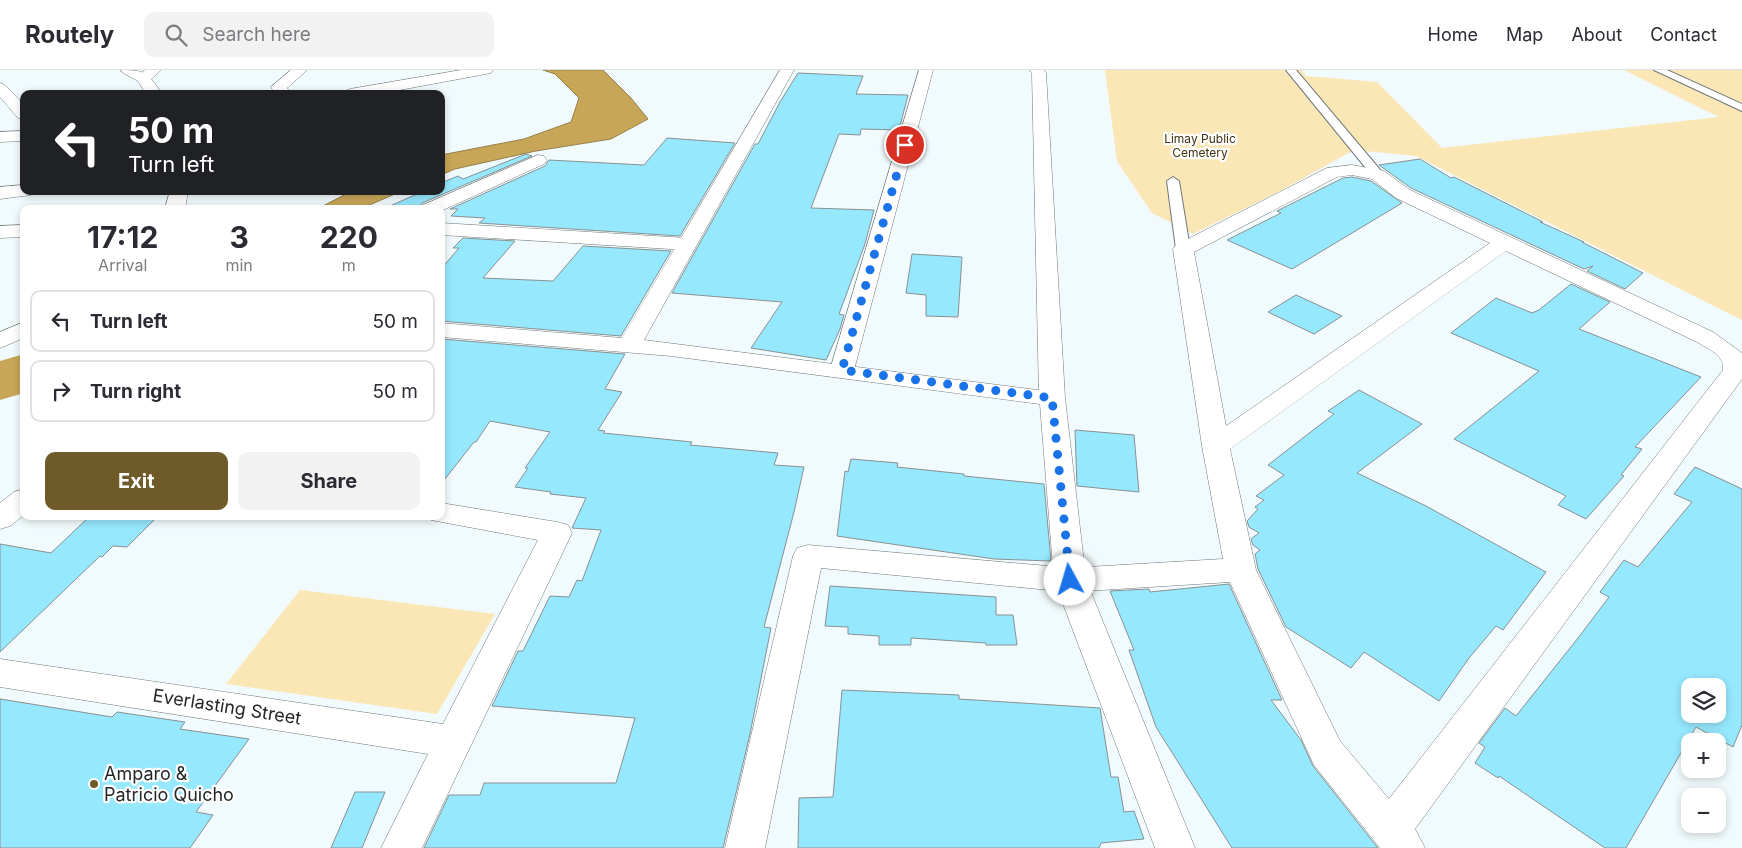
<!DOCTYPE html>
<html lang="en">
<head>
<meta charset="utf-8">
<style>
  body { margin:0; font-family:Inter,sans-serif; background:#f2f2f3; color:#2b2b33; height:100vh; display:flex; flex-direction:column; font-size:19px; white-space:nowrap }
  * { box-sizing:border-box; margin:0 }
  p { font-size:16px; color:#7c7c81 }
  .icon { flex:none; width:28px; height:28px; fill:none; stroke:currentColor; stroke-width:2; stroke-linecap:round; stroke-linejoin:round }
  .map { position:relative; flex:1; overflow:hidden }
  .panel { position:absolute; left:20px; top:135px; width:425px; height:315px; display:flex; flex-direction:column; background:#fff; border-radius:10px; box-shadow:0 2px 8px #0003 }
  .panel>* { flex:none }
  .guide { position:absolute; left:20px; top:20px; width:425px; height:105px; border-radius:10px; box-shadow:0 2px 8px #0003; background:#202124; color:#fff; overflow:hidden }
  .controls { position:absolute; left:1681px; top:608px; display:grid; gap:10px }
  .controls a { display:grid; place-items:center; width:45px; height:45px; border-radius:10px; background:#fff; box-shadow:0 2px 8px #0003; font-size:25px }
  .pin { position:absolute; display:grid; place-items:center; width:42px; height:42px; color:#fff; margin:-21px; border:2px solid #fff; border-radius:50%; box-shadow:0 1px 5px #0007 }
  .me { position:absolute; width:55px; margin:-28px; rotate:354deg; stroke-linejoin:round; filter:drop-shadow(0 0 4px #0008) }
  .turn { display:flex; align-items:center; gap:18px; height:105px; padding:0 25px; font-size:22px }
  .turn .icon { width:65px; height:65px; stroke-width:2.5 }
  .turn b { display:block; font-size:35px; line-height:42px }
  .eta { display:flex; justify-content:space-evenly; align-items:center; height:85px; text-align:center }
  .eta b { font-size:30px; font-weight:700; line-height:35px }
  .primary-button { display:flex; gap:10px; margin-top:auto; padding:10px 25px }
  .primary-button a { flex:1; height:58px; border-radius:10px; background:#6e5b29; color:#fff; font-size:20px; font-weight:700; line-height:58px; text-align:center }
  .primary-button a+a { background:#f2f2f3; color:#2b2b33 }
  ul { padding:0; list-style:none }
  li { display:flex; align-items:center; gap:15px; height:62px; margin:0 10px 8px; padding:0 15px; border:2px solid #e1e1e2; border-radius:10px }
  li div { flex:1 }
  li b { display:block; font-size:19px }
  li em { font-style:normal }
  header { display:flex; align-items:center; gap:30px; box-sizing:border-box; height:70px; padding:0 25px; background:#fff; border-bottom:1px solid #e1e1e2 }
  header strong { font-size:24px }
  nav { display:flex; gap:28px; margin-inline-start:auto; font-size:18px }
  .search { width:350px; height:45px; background:#f2f2f3; display:flex; align-items:center; gap:12px; box-sizing:border-box; padding:0 18px; border-radius:10px; color:#7c7c81; font-size:19px }
  .map>svg:first-child { display:block }
  .green { fill:#fbe7b6 }
  .water { fill:#c7a757; stroke:#968149 }
  .lines { fill:none; stroke-linecap:round; stroke-linejoin:round }
  .river { fill:#c7a757; fill-rule:evenodd }
  .building { fill:#96e8fe; stroke:#889092; fill-rule:evenodd }
  .service-casing { stroke:#707779; stroke-width:2 }
  .minor-casing { stroke:#707779; stroke-width:1 }
  .tertiary-casing { stroke:#707779; stroke-width:1 }
  .service { fill:#fff; fill-rule:evenodd }
  .minor { fill:#fff; fill-rule:evenodd }
  .tertiary { fill:#fff; fill-rule:evenodd }
  .route { stroke:#1a73e8; stroke-width:9; stroke-dasharray:0 16.2 }
  .poi-dot { fill:#6e5b29; stroke:#fff; stroke-width:2 }
  .labels { text-anchor:middle; stroke-width:4.5; stroke-linejoin:round; paint-order:stroke }
  .far-park-label { font-size:12px; fill:#40330f; stroke:#fff }
  .near-street-label { font-size:18px; fill:#242728; stroke:#fff }
  .near-poi-label { font-size:18px; fill:#242728; stroke:#fff; text-anchor:start }
</style>
</head>
<body>
<header>
<strong>Routely</strong>
<div class="search"><svg class="icon" aria-label="search" viewBox="0 0 24 24"><circle cx="10" cy="10" r="6"/><path d="M15 15l6 6"/></svg>Search here</div>
<nav><a>Home</a><a>Map</a><a>About</a><a>Contact</a></nav>
</header>
<div class="map">
<svg width="1742" height="778" viewBox="0 0 1742 778">
  <rect width="100%" height="100%" fill="#f1fafc"/>
  <g class="green">
    <polygon points="1105,0 1302,0 1306,6 1377,12 1442,78 1719,47 1624,0 1742,0 1742,250 1416,86 1354,80 1280,121 1193,164 1152,143 1117,91"/>
    <polygon points="300,520 495,544 437,644 226,614"/>
  </g>
  <g class="water">
    <polygon points="543,0 603,0 631,28 648,49 611,69 536,81 455,99 441,105 441,85 524,69 571,52 579,28 555,4"/>
    <polygon points="352,121 402,121 360,139 317,139"/>
  </g>
  <g class="lines">
    <polygon class="river" points="24,284 24,323 0,330 0,291"/>
  </g>
  <g class="building">
    <polygon points="798,3 863,6 856,24 908,25 899,60 861,59 860,65 839,64 811,138 874,140 865,174 839,244 844,245 840,259 826,290 751,278 782,232 672,223 755,74 758,74 780,32"/>
    <polygon points="667,68 735,73 680,166 479,153 485,148 451,146 458,139 450,139 545,96 549,90 644,95"/>
    <polygon points="526,84 532,86 422,133 419,139 383,139 424,121 441,121 441,113 458,106 463,109"/>
    <polygon points="1420,89 1451,108 1454,107 1543,152 1540,152 1584,172 1582,172 1643,203 1625,219 1587,201 1593,196 1584,199 1411,118 1379,95"/>
    <polygon points="1352,107 1371,111 1402,133 1292,199 1227,170 1281,143 1277,141 1343,108"/>
    <polygon points="463,168 515,171 483,208 553,211 583,176 671,181 621,266 441,251 441,199 459,178 453,178"/>
    <polygon points="912,184 962,187 958,247 926,246 926,225 906,223"/>
    <polygon points="1571,214 1610,232 1579,259 1701,307 1635,377 1642,379 1621,405 1624,406 1586,449 1558,435 1566,426 1454,369 1539,301 1451,263 1496,228 1532,243 1539,240"/>
    <polygon points="1296,225 1342,246 1314,264 1268,242"/>
    <polygon points="441,269 625,284 605,319 622,322 598,360 605,361 603,363 692,372 690,375 778,383 774,395 804,397 794,442 764,557 771,558 750,664 723,778 424,778 449,725 480,725 484,713 616,713 635,648 492,636 518,581 523,581 550,526 569,527 577,510 582,511 601,460 572,458 586,428 550,424 551,422 515,417 528,398 525,398 550,362 490,351 476,372 474,372 441,414"/>
    <polygon points="1359,320 1422,354 1357,403 1426,436 1546,502 1503,560 1496,556 1469,588 1439,631 1364,582 1351,598 1286,557 1258,499 1255,484 1260,480 1253,475 1251,469 1259,463 1249,457 1247,451 1258,439 1255,437 1264,430 1256,426 1284,405 1268,395 1334,344 1328,341"/>
    <polygon points="1075,360 1134,365 1139,422 1077,416"/>
    <polygon points="851,389 898,393 897,397 964,404 964,406 1044,414 1051,491 994,489 837,466 845,401 848,402"/>
    <path d="M1695 397 1742 419V655L1733 677 1696 657 1626 778H1605L1499 706 1498 708 1475 693 1485 677 1479 673 1505 638 1516 646 1578 568 1609 527 1600 522 1624 490 1638 497 1692 432 1674 424ZM1690 616H1718V644H1690Z"/>
    <polygon points="90,446 158,446 127,477 113,476 102,487 100,486 0,582 0,474 51,483"/>
    <polygon points="1229,514 1282,630 1271,630 1301,670 1313,696 1378,778 1232,778 1156,657 1129,580 1134,580 1110,521 1149,519 1150,522"/>
    <polygon points="830,516 996,527 996,545 1013,545 1017,575 986,575 986,573 911,568 911,575 879,575 879,566 848,564 848,557 825,556"/>
    <polygon points="842,620 959,625 959,629 1100,638 1111,707 1118,707 1124,742 1134,741 1144,769 1101,773 1099,778 798,778 799,728 833,727"/>
    <polygon points="0,629 112,647 117,642 185,652 180,659 249,669 196,742 213,745 190,778 0,778"/>
    <polygon points="355,722 385,722 362,778 331,778"/>
  </g>
  <g class="lines">
    <defs>
      <g id="service">
        <polygon points="1286,0 1296,0 1382,102 1384,105 1382,108 1374,108"/>
        <polygon points="1654,0 1667,0 1742,34 1742,41"/>
        <polygon points="1173,107 1179,111 1190,179 1183,183 1176,179 1167,111"/>
      </g>
      <g id="minor">
        <polygon points="145,0 161,0 149,11 139,11 137,8"/>
        <polygon points="291,0 307,0 287,18 291,24 275,24 271,17"/>
        <polygon points="461,0 493,0 491,3 486,4 378,24 342,24 345,21 350,19"/>
        <polygon points="919,0 933,0 854,300 851,305 842,307 833,305 830,300"/>
        <polygon points="1030,0 1044,0 1046,3 1065,328 1061,333 1052,336 1043,333 1039,328 1032,3"/>
        <polygon points="0,13 5,15 24,35 24,50 18,48 0,27"/>
        <polygon points="24,61 24,71 0,72 0,62"/>
        <polygon points="538,85 544,86 547,90 544,94 441,141 441,139 421,139 423,135"/>
        <path d="M1352 95 1384 101 1410 120 1713 262 1742 283V309L1415 759 1425 778H1380L1314 695 1230 512 1070 522 821 498 765 778H725L793 486 797 478 808 475 1070 498 1223 489 1202 376 1173 179 1176 175 1327 98ZM1352 105 1372 109 1396 128 1490 173 1226 356 1194 182 1337 107ZM1506 181 1697 272C1708 279 1725 285 1723 300L1389 729 1340 671 1256 500 1230 379Z"/>
        <polygon points="24,115 24,121 33,121 31,125 0,129 0,117"/>
        <polygon points="441,153 687,168 694,170 697,174 694,178 687,180 441,165"/>
        <polygon points="441,433 557,452 568,455 572,463 422,778 381,778 428,684 0,617 0,589 443,654 538,470 431,450 428,446 441,446"/>
      </g>
      <g id="tertiary">
        <path d="M121 0C146 0 148 3 162 24H146L138 11 123 3Z"/>
        <polygon points="780,0 794,0 644,270 1061,323 1065,328 1086,510 1195,778 1155,778 1054,510 1040,334 671,286 441,267 441,253 622,268"/>
        <polygon points="170,121 188,121 185,139 165,139"/>
        <polygon points="24,155 24,167 0,168 0,156"/>
        <polygon points="24,252 24,268 0,278 0,262"/>
        <polygon points="24,419 24,445 10,456 0,459 0,433 14,422"/>
      </g>
    </defs>
    <use href="#service" class="service-casing"/>
    <use href="#minor" class="minor-casing"/>
    <use href="#tertiary" class="tertiary-casing"/>
    <use href="#service" class="service"/>
    <use href="#minor" class="minor"/>
    <use href="#tertiary" class="tertiary"/>
  </g>
  <g class="lines">
    <polyline class="route" points="905,75 842,300 1052,328 1070,510"/>
  </g>
  <circle class="poi-dot" cx="94" cy="714" r="5"/>
  <g class="labels">
    <g class="far-park-label">
      <text x="1200" y="73">Limay Public<tspan x="1200" dy="14">Cemetery</tspan></text>
    </g>
    <g class="near-street-label">
      <text transform="translate(227 637) rotate(9)" y="6">Everlasting Street</text>
    </g>
    <g class="near-poi-label">
      <text x="104" y="710">Amparo &amp;<tspan x="104" dy="21">Patricio Quicho</tspan></text>
    </g>
  </g>
</svg>
<div class="controls">
<a><svg class="icon" aria-label="layers" viewBox="0 0 24 24"><path d="M12 4l9 5-9 5-9-5zM3 14l9 5 9-5"/></svg></a>
<a>+</a>
<a>−</a>
</div>
<div class="pin" style="left:905px;top:75px;background:#d93025"><svg class="icon" aria-label="arrive" viewBox="0 0 24 24"><path d="M6 21V4h12l-3 4 3 4H6"/></svg></div>
<svg class="me" style="left:1070px;top:510px" viewBox="-20 -20 40 40"><circle r="19" fill="#fff"/><path d="M0-13L10 11 0 6-10 11z" fill="#1a73e8"/></svg>
<div class="guide">
<div class="turn"><svg class="icon" aria-label="left" viewBox="0 0 24 24"><path d="M17 20v-9H6M10 6l-5 5 5 5"/></svg><div><b>50 m</b>Turn left</div></div>
</div>
<section class="panel">
<div class="eta">
<div><b>17:12</b><p>Arrival</p></div>
<div><b>3</b><p>min</p></div>
<div><b>220</b><p>m</p></div>
</div>
<ul>
<li><svg class="icon" aria-label="left" viewBox="0 0 24 24"><path d="M17 20v-9H6M10 6l-5 5 5 5"/></svg><div><b>Turn left</b></div><em>50 m</em></li>
<li><svg class="icon" aria-label="right" viewBox="0 0 24 24"><path d="M7 20v-9h11M14 6l5 5-5 5"/></svg><div><b>Turn right</b></div><em>50 m</em></li>
</ul>
<div class="primary-button"><a>Exit</a><a>Share</a></div>
</section>
</div>
</body>
</html>
